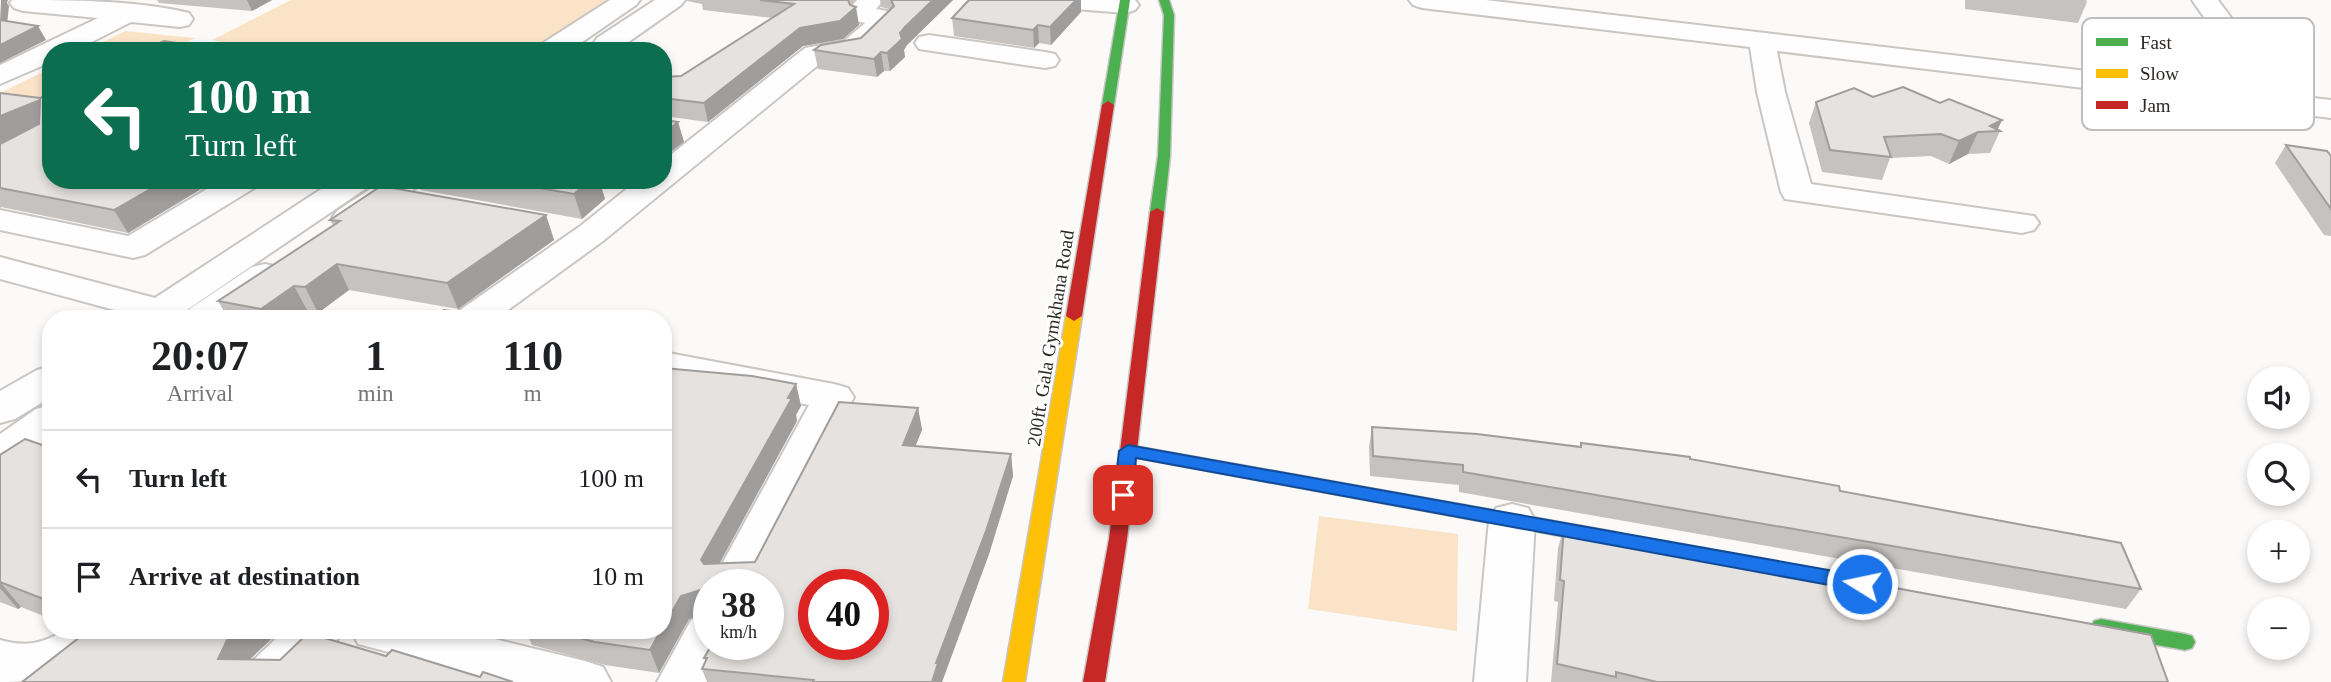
<!DOCTYPE html>
<html lang="en">
<head>
<meta charset="utf-8">
<style>
  body { margin:0; font-family:"Times New Roman",serif; background:#f2f2f2; color:#202124; height:100vh; display:flex; flex-direction:column; font-size:26px; white-space:nowrap }
  * { box-sizing:border-box; margin:0 }
  p { font-size:23px; color:#757577 }
  .icon { flex:none; width:38px; height:38px; fill:none; stroke:currentColor; stroke-width:2; stroke-linecap:round; stroke-linejoin:round }
  .map { position:relative; flex:1; overflow:hidden }
  .side { position:absolute; left:42px; top:310px; width:630px; height:329px; display:flex; flex-direction:column; background:#fff; border-radius:28px; box-shadow:0 4px 10px #0003 }
  .side>* { flex:none }
  .banner { position:absolute; left:42px; top:42px; width:630px; height:147px; border-radius:28px; box-shadow:0 4px 10px #0003; background:#0b6e4f; color:#fff; overflow:hidden }
  .controls { position:absolute; left:2247px; top:366px; display:grid; gap:14px }
  .controls a { display:grid; place-items:center; width:63px; height:63px; border-radius:50%; background:#fff; box-shadow:0 4px 10px #0003; font-size:35px }
  .speed { position:absolute; left:693px; top:569px; display:flex; gap:14px; font-size:35px; font-weight:700; text-align:center }
  .speed>* { display:grid; place-content:center; width:91px; height:91px; border-radius:50%; background:#fff; box-shadow:0 4px 10px #0003; line-height:1 }
  .speed small { font-size:18px; font-weight:400 }
  .speed .limit { border:10px solid #d22; background:#fff; color:#111 }
  .pin { position:absolute; display:grid; place-items:center; width:60px; height:60px; color:#fff; margin:-30px; border-radius:14px; box-shadow:0 4px 10px #0006 }
  .me { position:absolute; width:77px; margin:-38px; rotate:280deg; stroke-linejoin:round; filter:drop-shadow(0 0 5px #0008) }
  .turn { display:flex; align-items:center; gap:24px; height:147px; padding:0 28px; font-size:32px }
  .turn .icon { width:91px; height:91px; stroke-width:2.5 }
  .turn b { display:block; font-size:49px; line-height:60px }
  .eta { display:flex; justify-content:space-evenly; align-items:center; height:119px; text-align:center }
  .eta b { font-size:42px; font-weight:600; line-height:49px }
  ul { padding:0; list-style:none }
  li { display:flex; align-items:center; gap:21px; height:98px; padding:0 28px; border-top:2px solid #e0e0e0 }
  li div { flex:1 }
  li b { display:block; font-size:26px }
  li em { font-style:normal }
  .map>svg:first-child { display:block }
  .green { fill:#fae3c6 }
  .lines { fill:none; stroke-linecap:round; stroke-linejoin:round }
  .street-casing { stroke:#c9c6c3; stroke-width:4 }
  .fast-casing { stroke:#c9c6c3; stroke-width:3 }
  .slow-casing { stroke:#c9c6c3; stroke-width:3 }
  .jam-casing { stroke:#c9c6c3; stroke-width:3 }
  .street { fill:#fffefe; fill-rule:evenodd }
  .fast { fill:#4caf50; fill-rule:evenodd }
  .slow { fill:#ffc107; fill-rule:evenodd }
  .jam { fill:#c62828; fill-rule:evenodd }
  .wall { fill:#c5c2c0 }
  .shaded-wall { fill:#a09e9c }
  .building { fill:#e5e2df; stroke:#a09e9c; stroke-width:2; fill-rule:evenodd }
  .route { fill:#1a73e8; stroke:#114b97; stroke-width:2 }
  .labels { text-anchor:middle; stroke-width:6; stroke-linejoin:round; paint-order:stroke }
  .street-label { font-size:19px; fill:#2c2925; stroke:#fff }
  .key { fill:#fff; stroke:#c0bfbe; stroke-width:2 }
  .key-label { font-size:19px; fill:#2c2925 }
</style>
</head>
<body>
<div class="map">
<svg width="2331" height="682" viewBox="0 0 2331 682">
  <rect width="100%" height="100%" fill="#fcfaf8"/>
  <g class="green">
    <polygon points="291,0 611,0 528,51 275,51 212,40"/>
    <polygon points="125,31 195,38 171,51 85,51"/>
    <polygon points="51,68 51,112 0,105 0,93"/>
    <polygon points="1319,516 1458,534 1457,631 1308,609"/>
  </g>
  <g class="lines">
    <defs>
      <g id="street">
        <path d="M12 0C67 0 137 0 189 13L193 19 189 25 180 27 131 22 74 51H51V62L0 84V65L98 18 23 11 14 8 10 3Z"/>
        <polygon points="610,0 640,0 636,5 569,51 536,51 540,45"/>
        <polygon points="655,0 685,0 681,5 617,50 597,50 593,44 597,38"/>
        <polygon points="857,0 884,0 876,9 887,11 895,22 862,54 823,61 603,241 497,318 455,318 460,310 579,227 638,180 663,180 663,161 805,48 844,41 865,23 855,21 849,9"/>
        <polygon points="1048,0 1135,0 1139,5 1135,10 1126,13 1061,8 1052,5"/>
        <polygon points="1409,0 1486,0 2256,91 2192,0 2218,0 2288,95 2331,100 2331,118 1777,51 1785,92 1811,184 2034,216 2039,223 2034,230 2022,233 1785,199 1781,192 1757,92 1750,47 1422,8 1413,5"/>
        <polygon points="929,35 1045,52 1055,54 1059,60 1055,66 1045,68 919,49 915,43 919,37"/>
        <polygon points="222,180 261,180 256,187 145,255 133,258 0,230 0,210 128,236"/>
        <polygon points="335,180 373,180 368,187 175,318 132,318 133,315 0,279 0,257 155,298"/>
        <path d="M384 180H422L417 187C394 202 366 232 337 225L332 218 337 211Z"/>
        <polygon points="265,264 278,267 283,275 278,283 225,318 182,318 188,310 252,267"/>
        <polygon points="663,352 834,384 848,388 854,397 759,584 711,584 809,405 663,376"/>
        <polygon points="51,366 51,397 15,419 0,423 0,391 37,370"/>
        <polygon points="51,405 51,439 15,464 0,469 0,434 36,409"/>
        <polygon points="1512,504 1528,508 1535,520 1526,682 1474,682 1489,520 1496,508"/>
        <polygon points="709,614 709,644 729,644 709,682 657,682 691,620"/>
        <path d="M65 630H127C103 675 46 682 0 682V640C25 647 43 644 65 630Z"/>
        <polygon points="285,630 342,630 335,644 297,682 238,682 246,667"/>
        <polygon points="351,630 458,630 585,661 603,667 611,682 502,682 358,644"/>
      </g>
      <g id="fast">
        <polygon points="1120,0 1130,0 1114,105 1108,109 1102,105"/>
        <polygon points="1159,0 1169,0 1174,15 1170,156 1164,212 1157,216 1150,212 1158,156 1164,15"/>
        <polygon points="1128,445 1615,532 1622,534 1624,539 1622,544 1615,546 1122,455 1119,451 1122,447"/>
        <polygon points="2101,619 2185,634 2192,636 2195,642 2192,648 2185,650 2101,635 2094,633 2091,627 2094,621"/>
      </g>
      <polygon id="slow" points="1074,311 1082,316 1025,682 1003,682 1066,316"/>
      <g id="jam">
        <polygon points="1108,101 1114,105 1082,316 1074,321 1066,316 1102,105"/>
        <polygon points="1157,208 1164,212 1127,539 1105,682 1083,682 1109,539 1150,212"/>
      </g>
    </defs>
    <use href="#street" class="street-casing"/>
    <use href="#fast" class="fast-casing"/>
    <use href="#slow" class="slow-casing"/>
    <use href="#jam" class="jam-casing"/>
    <use href="#street" class="street"/>
    <use href="#fast" class="fast"/>
    <use href="#slow" class="slow"/>
    <use href="#jam" class="jam"/>
  </g>
  <g class="wall">
    <polygon points="157,0 272,0 252,11 159,3"/>
    <polygon points="687,0 855,0 850,5 859,25 843,39 803,46 708,122 663,116 663,77 681,76 772,18 703,10 702,4 687,1"/>
    <polygon points="880,0 953,0 907,45 904,50 905,57 890,71 884,71 877,77 818,69 814,50 861,38 890,11 889,9 881,7"/>
    <polygon points="969,0 1081,0 1081,12 1051,45 1039,43 1034,48 954,36 952,18"/>
    <polygon points="1965,0 2086,0 2087,2 2078,23 1965,9"/>
    <polygon points="0,93 51,180 216,180 128,233 1,207 0,209 0,144 10,139 0,143"/>
    <polygon points="1816,102 1940,103 2002,120 1997,130 2000,131 1990,153 1968,154 1949,164 1931,156 1890,158 1882,180 1822,172 1809,123"/>
    <polygon points="663,120 678,122 684,142 669,153 663,152"/>
    <polygon points="2286,145 2331,156 2331,236 2324,235 2275,163"/>
    <polygon points="417,180 599,180 605,199 582,219 421,190"/>
    <polygon points="546,215 554,240 458,309 349,290 318,313 308,312 298,318 228,318 218,301 333,225 330,220"/>
    <polygon points="796,384 801,406 796,415 797,421 719,563 755,562 918,408 922,430 915,446 1011,454 1013,476 989,554 942,682 707,682 702,669 706,661 704,658 768,644 709,584 709,633 704,618 704,614 689,619 659,673 605,665 532,645 525,630 663,630"/>
    <polygon points="1372,427 1580,446 1581,443 1690,459 1840,491 2141,589 2126,609 1459,492 1459,485 1370,476 1369,447"/>
    <polygon points="51,448 51,619 21,607 18,609 0,602 0,455"/>
    <polygon points="1564,527 2168,682 1551,682 1558,602 1554,601 1558,548"/>
  </g>
  <g class="shaded-wall">
    <polygon points="1,0 8,0 7,3 9,6 6,33 0,23"/>
    <polygon points="247,0 272,0 252,11"/>
    <polygon points="933,0 953,0 907,45 904,50 905,57 890,71 887,53 905,27"/>
    <polygon points="1076,0 1081,0 1081,12 1051,45 1050,27"/>
    <polygon points="856,7 859,25 843,39 803,46 708,122 704,103 800,28"/>
    <polygon points="1038,25 1039,43 1034,48 1033,30"/>
    <polygon points="38,26 46,40 0,63 0,45"/>
    <polygon points="881,52 884,71 877,77 874,59"/>
    <polygon points="40,100 51,122 0,143 0,116"/>
    <polygon points="2002,120 1997,131 1990,126"/>
    <polygon points="678,122 684,142 669,153 663,134"/>
    <polygon points="1978,132 1968,154 1949,164 1959,141"/>
    <polygon points="166,180 216,180 128,233 114,210"/>
    <polygon points="591,180 599,180 605,199 582,219 574,194"/>
    <polygon points="546,215 554,240 458,309 447,283"/>
    <polygon points="337,264 349,290 318,313 305,287"/>
    <polygon points="294,286 308,312 298,318 266,318 261,309"/>
    <polygon points="796,384 801,406 796,415 797,421 709,583 701,560"/>
    <polygon points="918,408 922,430 907,467 903,445"/>
    <polygon points="1011,454 1013,476 989,554 942,682 932,682 936,663"/>
    <polygon points="0,582 21,607 18,609 0,588"/>
    <polygon points="703,589 709,612 689,619 659,673 650,650 661,630 663,630 663,627 681,596"/>
    <polygon points="238,630 281,630 244,665 218,659 227,640"/>
  </g>
  <g class="building">
    <polygon points="760,0 848,0 850,5 856,7 840,21 800,28 704,103 663,98 663,77 681,76 794,4"/>
    <polygon points="891,0 933,0 905,27 900,33 902,39 887,53 881,52 874,59 814,50 821,45 861,38 894,6"/>
    <polygon points="969,0 1076,0 1050,27 1038,25 1033,30 952,18"/>
    <polygon points="0,20 38,26 0,45"/>
    <polygon points="164,41 229,51 142,51"/>
    <polygon points="1903,87 1940,103 1949,99 2002,120 1990,126 2000,131 1978,132 1959,141 1941,134 1884,137 1891,157 1830,150 1816,102 1854,88 1873,97"/>
    <polygon points="0,93 40,98 51,93 51,180 166,180 114,210 0,188 0,144 39,124 40,100 0,116"/>
    <polygon points="663,120 678,122 663,134"/>
    <polygon points="2286,145 2327,151 2331,156 2331,209"/>
    <polygon points="494,180 591,180 574,194"/>
    <polygon points="381,186 546,215 447,283 337,264 305,287 294,286 261,309 218,301 340,221 330,220"/>
    <polygon points="444,310 487,318 434,318"/>
    <path d="M663 368 752 376 796 384 788 398H792L701 560 704 564 755 562 839 402 918 408 903 445 1011 454 986 531 936 663H938L932 682H813L814 680 702 669 707 658H704L712 644H768V584H709V619L704 618 703 589 681 596 663 627ZM814 584H873V644H814Z"/>
    <polygon points="1372,427 1477,434 1581,447 1581,443 1690,457 1690,459 1839,486 1840,491 2121,543 2141,589 1463,472 1463,465 1373,456"/>
    <polygon points="25,439 51,448 51,602 0,582 0,455"/>
    <polygon points="1564,527 2151,635 2168,682 1657,682 1616,672 1616,677 1557,664 1564,581 1560,580"/>
    <polygon points="89,630 238,630 227,640 218,659 280,660 308,633 386,656 392,650 480,677 483,672 513,682 22,682"/>
    <polygon points="549,630 661,630 650,650 595,642"/>
  </g>
  <polygon class="route" points="1128,445 1862,576 1869,578 1872,584 1869,589 1862,591 1136,458 1132,495 1129,500 1116,500 1114,495 1119,451"/>
  <g class="labels">
    <g class="street-label">
      <text transform="translate(1050 338) rotate(-81)" y="7">200ft. Gala Gymkhana Road</text>
    </g>
  </g>
  <rect x="2082" y="18" width="232" height="112" rx="10" class="key"/>
  <rect x="2096" y="38" width="32" height="8" fill="#4caf50"/>
  <rect x="2096" y="69" width="32" height="9" fill="#ffc107"/>
  <rect x="2096" y="101" width="32" height="8" fill="#c62828"/>
  <g class="key-label">
    <text x="2140" y="49">Fast</text>
    <text x="2140" y="80">Slow</text>
    <text x="2140" y="112">Jam</text>
  </g>
</svg>
<div class="controls">
<a><svg class="icon" aria-label="sound" viewBox="0 0 24 24"><path d="M4 9h4l5-4v14l-5-4H4zM17 9q2 3 0 6"/></svg></a>
<a><svg class="icon" aria-label="search" viewBox="0 0 24 24"><circle cx="10" cy="10" r="6"/><path d="M15 15l6 6"/></svg></a>
<a>+</a>
<a>−</a>
</div>
<div class="speed"><div>38<small>km/h</small></div><div class="limit">40</div></div>
<div class="pin" style="left:1123px;top:495px;background:#d93025"><svg class="icon" aria-label="arrive" viewBox="0 0 24 24"><path d="M6 21V4h12l-3 4 3 4H6"/></svg></div>
<svg class="me" style="left:1862px;top:584px" viewBox="-20 -20 40 40"><circle r="17" fill="#1a73e8" stroke="#fff" stroke-width="3"/><path d="M0-11L8 9 0 5-8 9z" fill="#fff"/></svg>
<div class="banner">
<div class="turn"><svg class="icon" aria-label="left" viewBox="0 0 24 24"><path d="M17 20v-9H6M10 6l-5 5 5 5"/></svg><div><b>100 m</b>Turn left</div></div>
</div>
<section class="side">
<div class="eta">
<div><b>20:07</b><p>Arrival</p></div>
<div><b>1</b><p>min</p></div>
<div><b>110</b><p>m</p></div>
</div>
<ul>
<li><svg class="icon" aria-label="left" viewBox="0 0 24 24"><path d="M17 20v-9H6M10 6l-5 5 5 5"/></svg><div><b>Turn left</b></div><em>100 m</em></li>
<li><svg class="icon" aria-label="arrive" viewBox="0 0 24 24"><path d="M6 21V4h12l-3 4 3 4H6"/></svg><div><b>Arrive at destination</b></div><em>10 m</em></li>
</ul>
</section>
</div>
</body>
</html>
